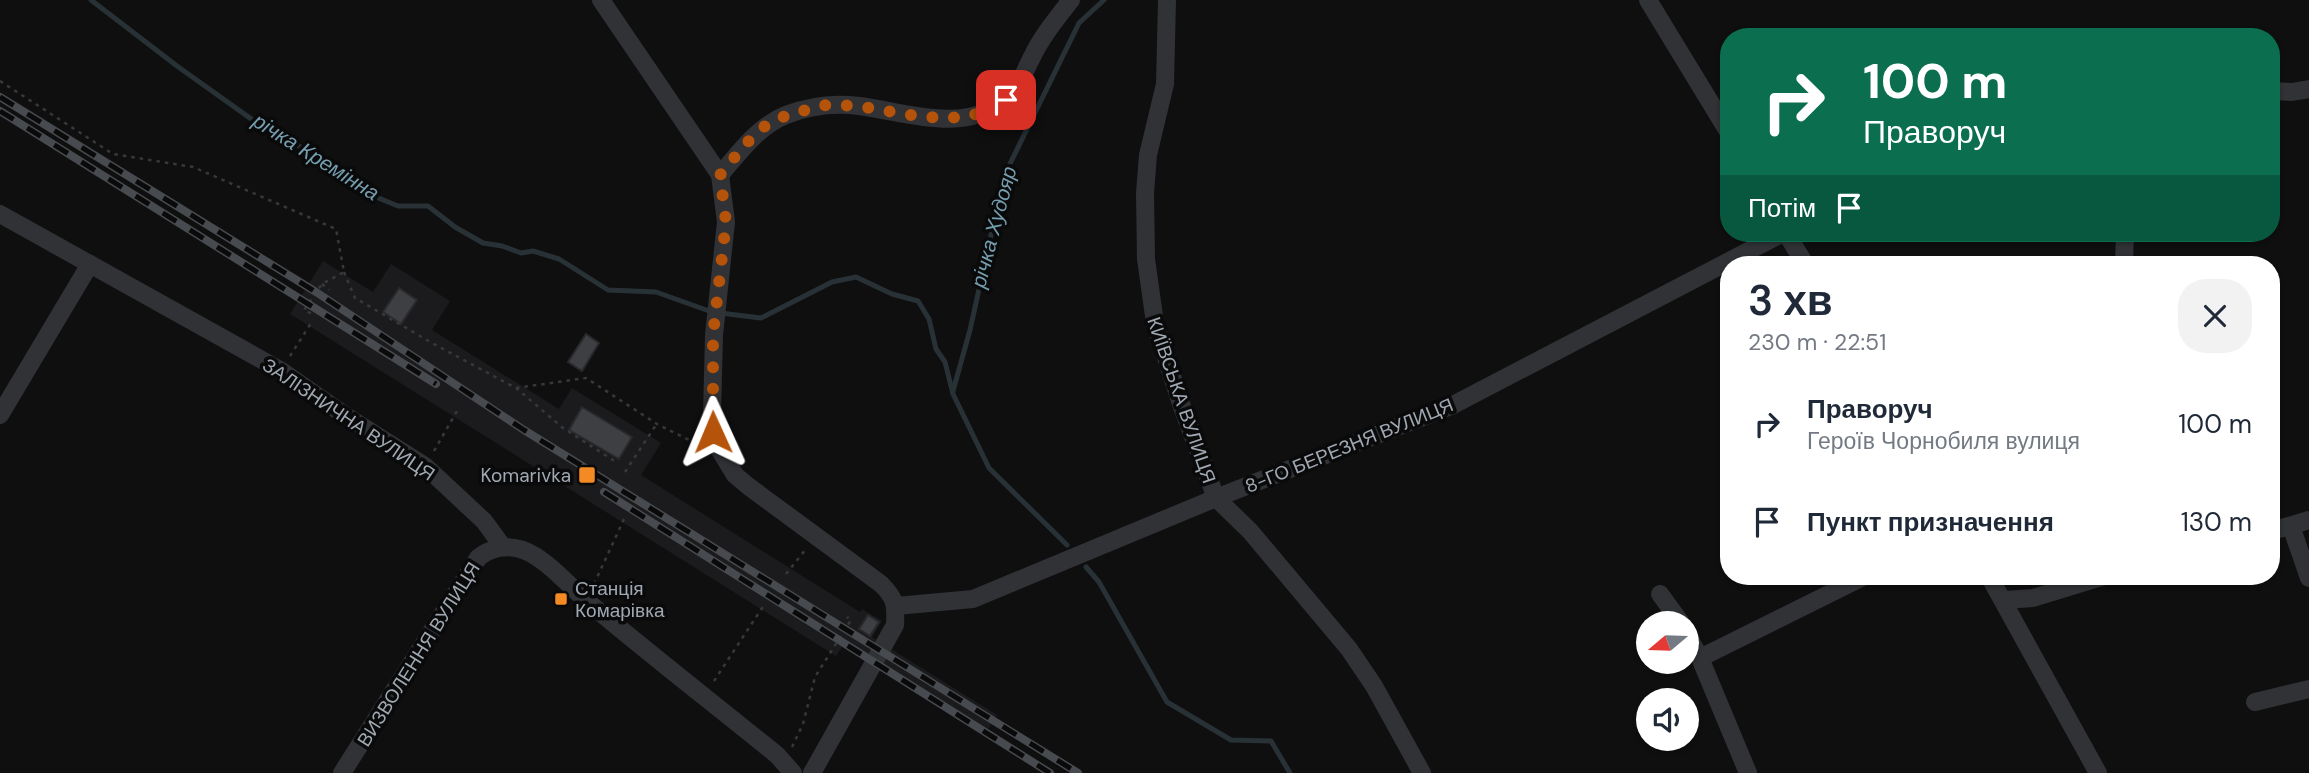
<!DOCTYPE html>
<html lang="uk">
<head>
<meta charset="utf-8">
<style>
  body { margin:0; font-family:"DM Sans",sans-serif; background:#f2f2f3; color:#1f2937; height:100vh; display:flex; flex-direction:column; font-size:26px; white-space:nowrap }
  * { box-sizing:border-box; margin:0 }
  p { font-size:23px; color:#747a83 }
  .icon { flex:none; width:38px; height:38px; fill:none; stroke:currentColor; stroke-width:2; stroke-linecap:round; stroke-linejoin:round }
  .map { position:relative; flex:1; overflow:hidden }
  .drawer { position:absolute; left:1720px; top:256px; width:560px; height:329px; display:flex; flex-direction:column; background:#fff; border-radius:28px; box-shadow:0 2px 5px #0004 }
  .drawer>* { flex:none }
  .hud { position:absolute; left:1720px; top:28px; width:560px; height:214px; border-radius:28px; box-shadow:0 2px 5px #0004; background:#0b6e4f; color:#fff; overflow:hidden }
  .needle { width:46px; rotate:251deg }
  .controls { position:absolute; left:1636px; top:611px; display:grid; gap:14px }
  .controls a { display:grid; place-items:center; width:63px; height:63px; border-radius:50%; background:#fff; box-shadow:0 2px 5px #0004; font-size:35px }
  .pin { position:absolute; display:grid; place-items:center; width:60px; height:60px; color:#fff; margin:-30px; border-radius:14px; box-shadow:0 4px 10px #0006 }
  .me { position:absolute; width:77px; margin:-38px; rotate:359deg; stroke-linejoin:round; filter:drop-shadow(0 0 5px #0008) }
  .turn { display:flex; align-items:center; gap:24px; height:147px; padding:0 28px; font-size:32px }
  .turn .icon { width:91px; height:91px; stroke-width:2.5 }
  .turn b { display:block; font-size:49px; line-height:60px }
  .then { display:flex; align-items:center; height:66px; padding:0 28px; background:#0003; gap:14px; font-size:26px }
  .round { display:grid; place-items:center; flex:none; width:74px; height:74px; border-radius:28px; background:#f2f2f3 }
  .headline { display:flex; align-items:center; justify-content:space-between; height:119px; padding:0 28px }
  h1 { font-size:42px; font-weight:600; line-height:52px }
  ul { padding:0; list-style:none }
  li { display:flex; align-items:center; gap:21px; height:98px; padding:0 28px }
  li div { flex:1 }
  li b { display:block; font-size:26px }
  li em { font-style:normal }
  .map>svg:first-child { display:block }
  .built { fill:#1b1b1d }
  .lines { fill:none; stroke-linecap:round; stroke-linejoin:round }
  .stream { stroke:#283236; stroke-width:5 }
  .building { fill:#3e3f43; stroke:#29292c; stroke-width:2 }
  .path { stroke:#36393c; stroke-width:2.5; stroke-dasharray:3.5 5; stroke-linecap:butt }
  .minor { stroke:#303235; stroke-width:18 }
  .rail-casing { stroke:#474a4e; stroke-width:8 }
  .rail { stroke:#0a0a0b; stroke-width:5; stroke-dasharray:16; stroke-linecap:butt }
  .route { stroke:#b45309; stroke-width:12; stroke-dasharray:0 21.6 }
  .poi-dot { fill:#f48a23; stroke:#0a0a0b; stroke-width:2.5 }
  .labels { text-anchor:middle; stroke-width:7; stroke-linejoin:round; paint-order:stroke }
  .street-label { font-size:19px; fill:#a0a8b2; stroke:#0a0a0b }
  .poi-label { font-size:19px; fill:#a0a8b2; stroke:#0a0a0b; text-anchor:end }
  .water-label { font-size:21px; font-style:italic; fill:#759dae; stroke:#0a0a0b }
</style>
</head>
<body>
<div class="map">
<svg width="2309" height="773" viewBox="0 0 2309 773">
  <rect width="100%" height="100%" fill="#0f0f10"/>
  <polygon class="built" points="323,261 373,292 391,264 450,301 432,330 559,409 572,388 661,443 641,475 860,612 862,609 882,621 872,637 997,715 984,736 842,647 836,656 290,314"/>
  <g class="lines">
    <g class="stream">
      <polyline points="91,0 177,66 275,136 308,150 364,192 398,206 428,206 455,227 483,243 502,246 521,253 533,251 559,259 608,290 656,292 712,312 761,318 832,282 856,277 892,294 918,301 929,319 936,349 945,362 953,394 989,468 1067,545"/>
      <polyline points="953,391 970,330 1004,176 1079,23 1104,0"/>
      <polyline points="1086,567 1099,582 1167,702 1231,740 1271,741 1290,773"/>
    </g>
  </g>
  <g class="building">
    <polygon points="399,288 417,300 401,324 383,312"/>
    <polygon points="586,334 599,343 582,371 568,362"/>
    <polygon points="582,407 632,437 619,459 569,430"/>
    <polygon points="868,615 879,622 870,636 859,629"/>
  </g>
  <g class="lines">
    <g class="path">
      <polyline points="0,81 113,154 193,167 336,229 344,272 322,284 304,310 312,314"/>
      <polyline points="344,272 355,298 432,343 516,388 563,428 613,460 612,464"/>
      <polyline points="322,284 329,290"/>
      <polyline points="290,356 313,320"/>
      <polyline points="516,388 586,378 657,424 695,443 701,453"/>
      <polyline points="434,451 457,411"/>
      <polyline points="625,472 656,425"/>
      <polyline points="786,574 806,549"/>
      <polyline points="594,584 625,517"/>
      <polyline points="714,681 764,605"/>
      <polyline points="792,747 803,724 815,677 851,620 847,617"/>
    </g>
    <g class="minor">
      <path d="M601 0 720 175 726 222 714 335 712 415 718 447 735 475 748 486 881 584C896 599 896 605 895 625L812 773"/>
      <polyline points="1167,0 1165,84 1148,155 1145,193 1146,259 1155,323 1181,404 1216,498 1250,531 1349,649 1374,686 1422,773"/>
      <polyline points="1648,0 1729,133"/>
      <polyline points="2272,91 2292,92 2309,89"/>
      <path d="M720 175C739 153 758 126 786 115 809 106 835 103 859 106 906 112 962 134 1004 101 1020 88 1023 74 1032 57 1042 36 1057 18 1071 0"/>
      <polyline points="0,214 280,370 343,414 425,466 484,521 503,547"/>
      <polyline points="1786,233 1805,264"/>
      <polyline points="2124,264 2125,233"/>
      <polyline points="0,415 90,264"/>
      <polyline points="2291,526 2309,578"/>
      <polyline points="2272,531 2309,520"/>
      <polyline points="1989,576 2098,773"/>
      <polyline points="1660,594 1681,623"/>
      <polyline points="2004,600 2033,598 2105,576"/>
      <polyline points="896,606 973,599 1216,498 1453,405 1783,233"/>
      <polyline points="1687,634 1700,658 1748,773"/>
      <polyline points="1700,658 1865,576"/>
      <polyline points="2255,702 2309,689"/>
      <path d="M342 773 478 558C490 548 507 544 523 550 546 558 570 587 589 603 651 655 714 704 777 755L793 773"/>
    </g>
    <defs>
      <g id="rail">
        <polyline points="0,97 316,292 524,430 1078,773"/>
        <polyline points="0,111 436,384"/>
        <polyline points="604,492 1050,773"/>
      </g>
    </defs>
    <use href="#rail" class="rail-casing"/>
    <use href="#rail" class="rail"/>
  </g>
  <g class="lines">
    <path class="route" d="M713 432V335L726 222 720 175C732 161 745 143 759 131 771 120 787 115 802 111 811 109 820 105 829 105 888 103 951 138 1006 100"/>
  </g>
  <g class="poi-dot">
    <rect x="578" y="466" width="18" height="18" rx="3.5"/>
    <rect x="554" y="592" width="14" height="14" rx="3.5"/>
  </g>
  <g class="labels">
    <g class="street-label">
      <text transform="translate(1182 400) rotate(71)" y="7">КИЇВСЬКА ВУЛИЦЯ</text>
      <text transform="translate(349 419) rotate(34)" y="7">ЗАЛІЗНИЧНА ВУЛИЦЯ</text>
      <text transform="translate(1349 445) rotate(-22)" y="7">8-ГО БЕРЕЗНЯ ВУЛИЦЯ</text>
      <text transform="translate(418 654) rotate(-58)" y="7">ВИЗВОЛЕННЯ ВУЛИЦЯ</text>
    </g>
    <g class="poi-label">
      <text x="571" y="482">Komarivka</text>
      <text x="575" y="595" text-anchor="start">Станція<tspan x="575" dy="22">Комарівка</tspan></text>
    </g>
    <g class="water-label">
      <text transform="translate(316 157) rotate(32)" y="7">річка Кремінна</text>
      <text transform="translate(994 227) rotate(-75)" y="7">річка Худояр</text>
    </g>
  </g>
</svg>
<div class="controls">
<a><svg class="needle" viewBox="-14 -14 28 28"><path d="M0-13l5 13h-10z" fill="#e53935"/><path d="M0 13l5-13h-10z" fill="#747a83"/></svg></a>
<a><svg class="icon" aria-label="sound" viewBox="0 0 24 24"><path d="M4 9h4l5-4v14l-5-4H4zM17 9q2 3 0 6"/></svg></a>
</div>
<div class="pin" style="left:1006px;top:100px;background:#d93025"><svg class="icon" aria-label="arrive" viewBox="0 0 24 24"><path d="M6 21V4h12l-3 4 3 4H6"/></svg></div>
<svg class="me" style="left:713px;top:432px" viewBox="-20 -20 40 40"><path d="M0-17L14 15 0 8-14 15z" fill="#b45309" stroke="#fff" stroke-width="4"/></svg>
<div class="hud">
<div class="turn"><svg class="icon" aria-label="right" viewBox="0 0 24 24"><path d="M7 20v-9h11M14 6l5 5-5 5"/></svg><div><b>100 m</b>Праворуч</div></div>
<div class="then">Потім<svg class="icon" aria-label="arrive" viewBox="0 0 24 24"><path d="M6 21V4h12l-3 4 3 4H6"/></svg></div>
</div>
<section class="drawer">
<div class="headline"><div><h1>3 хв</h1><p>230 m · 22:51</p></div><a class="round"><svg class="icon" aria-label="close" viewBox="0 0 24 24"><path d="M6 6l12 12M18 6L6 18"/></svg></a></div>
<ul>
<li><svg class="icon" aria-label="right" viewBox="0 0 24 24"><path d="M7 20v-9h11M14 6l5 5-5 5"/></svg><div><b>Праворуч</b><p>Героїв Чорнобиля вулиця</p></div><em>100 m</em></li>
<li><svg class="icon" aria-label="arrive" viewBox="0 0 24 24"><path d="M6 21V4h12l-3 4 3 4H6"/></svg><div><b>Пункт призначення</b></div><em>130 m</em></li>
</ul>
</section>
</div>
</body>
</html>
